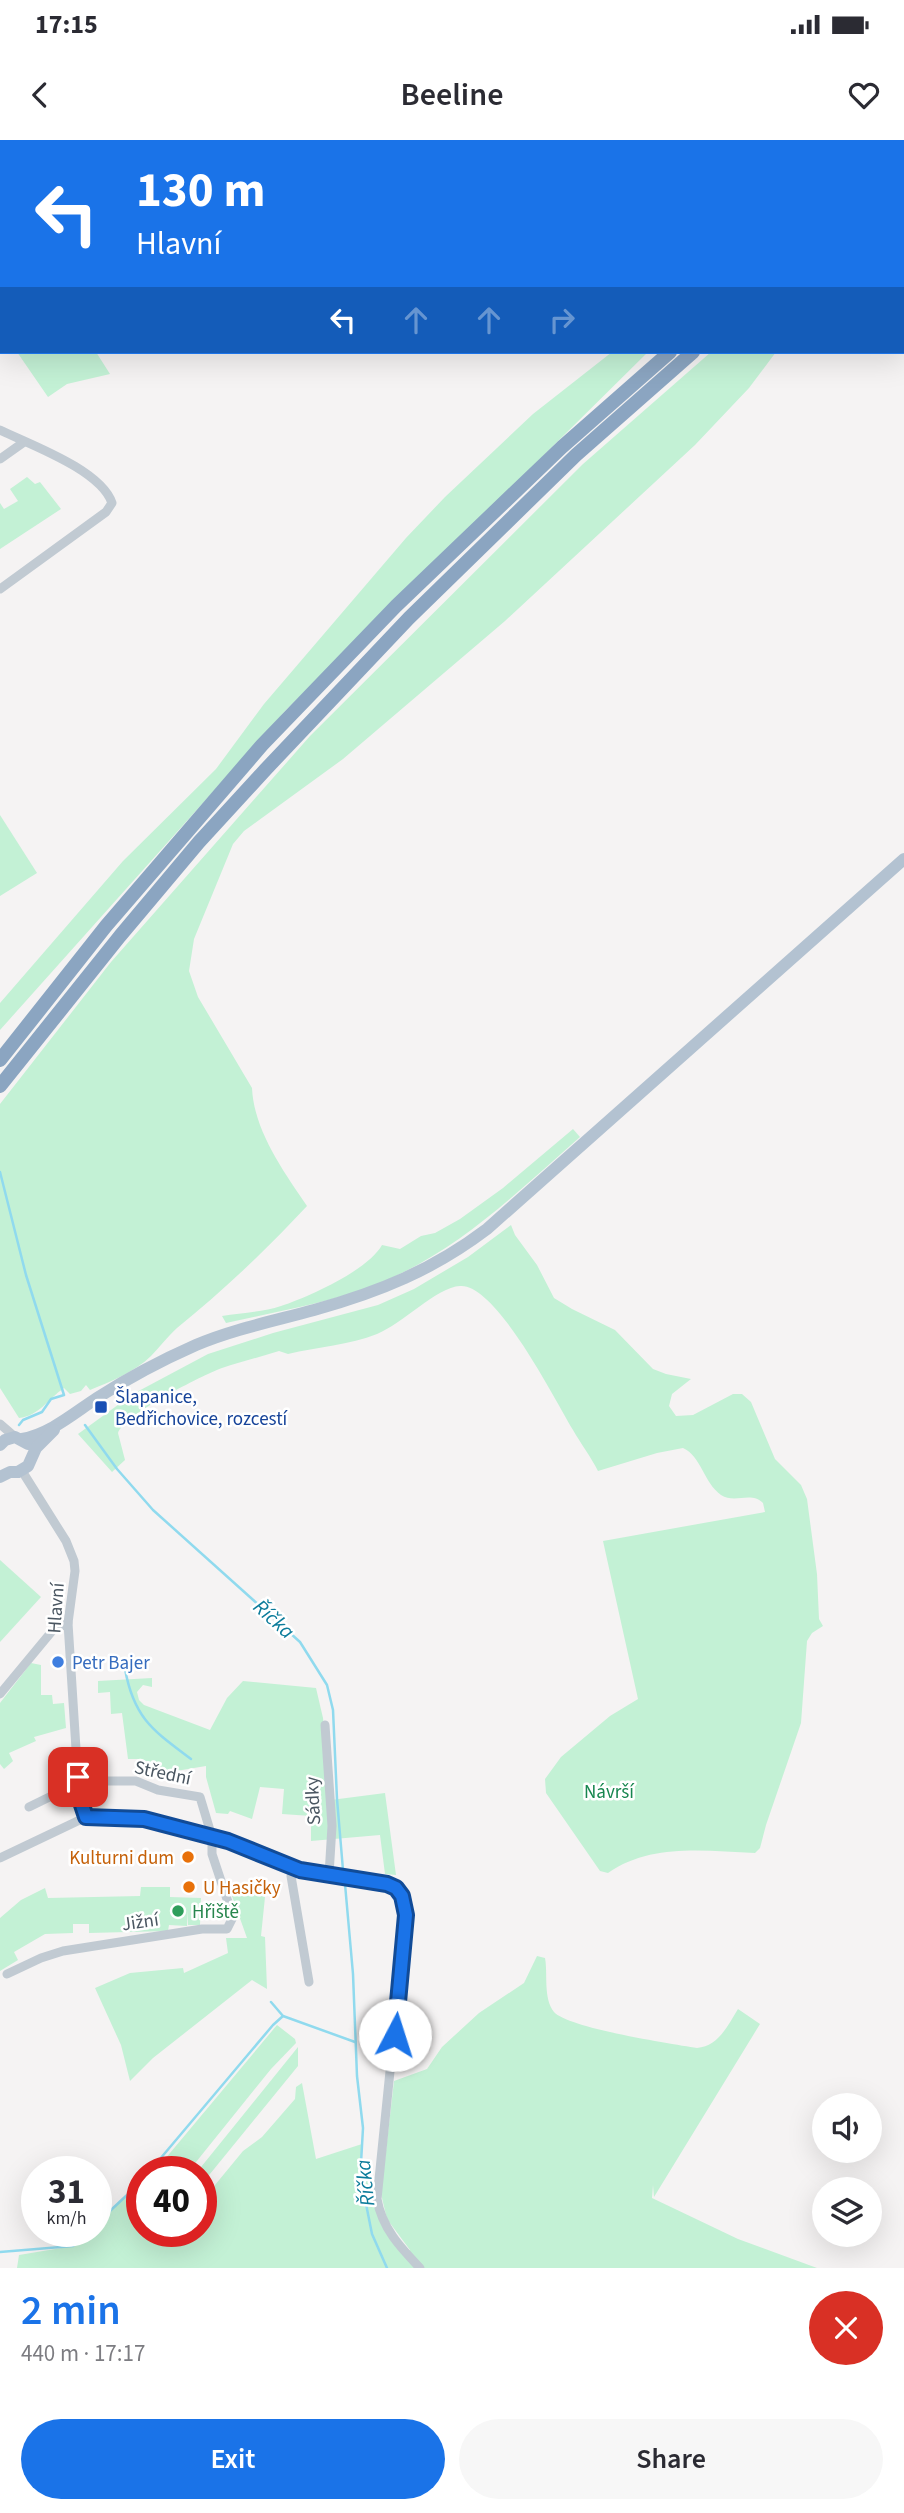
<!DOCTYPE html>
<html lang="en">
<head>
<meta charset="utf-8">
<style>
  body { margin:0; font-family:"Source Sans 3",sans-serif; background:#f7f7f7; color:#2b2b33; height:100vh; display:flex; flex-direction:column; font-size:26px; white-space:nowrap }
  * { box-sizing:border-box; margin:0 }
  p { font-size:23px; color:#7c7c81 }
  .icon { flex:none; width:38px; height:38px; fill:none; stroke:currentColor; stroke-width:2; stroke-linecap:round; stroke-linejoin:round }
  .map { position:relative; height:2128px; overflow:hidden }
  .side { display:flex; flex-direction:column; background:#fff; flex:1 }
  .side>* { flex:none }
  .hud { position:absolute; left:0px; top:0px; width:905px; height:214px; box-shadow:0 7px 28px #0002; background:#1a73e8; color:#fff; overflow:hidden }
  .buttons { position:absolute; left:812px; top:1953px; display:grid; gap:14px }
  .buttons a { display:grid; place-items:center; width:70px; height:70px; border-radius:50%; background:#fff; box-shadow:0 7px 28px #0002; font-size:35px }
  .speed { position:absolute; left:21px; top:2016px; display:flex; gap:14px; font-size:35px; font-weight:700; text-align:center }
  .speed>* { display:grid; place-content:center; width:91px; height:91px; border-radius:50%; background:#fff; box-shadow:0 7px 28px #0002; line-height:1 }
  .speed small { font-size:18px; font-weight:400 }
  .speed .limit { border:10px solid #d22; background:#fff; color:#111 }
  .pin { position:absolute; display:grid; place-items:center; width:60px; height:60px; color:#fff; margin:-30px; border-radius:14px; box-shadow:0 4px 10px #0006 }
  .me { position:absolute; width:77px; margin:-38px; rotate:5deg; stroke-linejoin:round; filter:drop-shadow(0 0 5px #0008) }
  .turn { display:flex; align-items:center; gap:24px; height:147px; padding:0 21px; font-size:32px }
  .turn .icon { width:91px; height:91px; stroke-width:2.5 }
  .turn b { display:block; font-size:49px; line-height:60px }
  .lanes { display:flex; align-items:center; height:66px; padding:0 21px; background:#0003; justify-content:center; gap:35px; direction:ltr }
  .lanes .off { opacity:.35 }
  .round { display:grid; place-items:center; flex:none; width:74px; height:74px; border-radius:37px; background:#f7f7f7 }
  .head { display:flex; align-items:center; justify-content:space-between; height:119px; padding:0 21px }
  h1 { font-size:42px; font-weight:600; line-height:52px; color:#1a73e8 }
  .button { display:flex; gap:14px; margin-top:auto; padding:14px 21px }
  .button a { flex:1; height:80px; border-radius:42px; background:#1a73e8; color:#fff; font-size:28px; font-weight:600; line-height:80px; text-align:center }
  .button a+a { background:#f7f7f7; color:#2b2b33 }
  .status { display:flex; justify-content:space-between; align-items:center; height:49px; padding:0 35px; background:#fff; direction:ltr }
  .status svg { height:19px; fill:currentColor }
  header { display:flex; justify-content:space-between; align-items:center; height:91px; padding:0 21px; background:#fff; font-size:32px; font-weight:600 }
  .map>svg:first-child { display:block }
  .green { fill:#c3f1d5 }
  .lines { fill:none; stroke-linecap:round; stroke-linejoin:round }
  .stream { stroke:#90daee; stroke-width:2.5 }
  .minor { stroke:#c1cad2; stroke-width:9 }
  .major { stroke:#b3c2d1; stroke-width:12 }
  .highway { stroke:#8ba5c1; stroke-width:14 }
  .route-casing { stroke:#114b97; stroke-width:18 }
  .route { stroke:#1a73e8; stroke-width:12 }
  .transit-dot { fill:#1a4fb4; stroke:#fff; stroke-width:2.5 }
  .shop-dot { fill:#3f7fe0; stroke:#fff; stroke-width:2.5 }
  .food-dot { fill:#e8710a; stroke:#fff; stroke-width:2.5 }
  .leisure-dot { fill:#2e9e5b; stroke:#fff; stroke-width:2.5 }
  .labels { text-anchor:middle; stroke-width:5; stroke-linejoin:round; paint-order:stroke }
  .transit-label { font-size:19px; fill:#164399; stroke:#fff; text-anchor:start }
  .street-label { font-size:19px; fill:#4a5661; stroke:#fff }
  .shop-label { font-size:19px; fill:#366cbe; stroke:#fff; text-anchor:start }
  .park-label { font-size:19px; fill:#17864f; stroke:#fff }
  .food-label { font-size:19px; fill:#c56008; stroke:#fff; text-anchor:end }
  .leisure-label { font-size:19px; fill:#27864d; stroke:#fff; text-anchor:start }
  .water-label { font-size:21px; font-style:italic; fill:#0c7c9b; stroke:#fff }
</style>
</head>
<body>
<div class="status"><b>17:15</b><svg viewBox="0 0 49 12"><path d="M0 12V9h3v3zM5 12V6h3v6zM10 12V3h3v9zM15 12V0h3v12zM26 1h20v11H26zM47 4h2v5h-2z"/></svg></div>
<header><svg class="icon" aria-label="back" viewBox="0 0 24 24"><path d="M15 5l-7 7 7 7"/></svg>Beeline<svg class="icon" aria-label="heart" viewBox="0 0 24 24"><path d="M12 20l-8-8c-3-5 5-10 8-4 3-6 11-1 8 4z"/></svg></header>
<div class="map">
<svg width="904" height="2128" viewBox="0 0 904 2128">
  <rect width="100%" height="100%" fill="#f5f3f3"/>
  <g class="green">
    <polygon points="17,212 96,212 110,234 67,244 48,257"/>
    <polygon points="612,212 648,212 286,570 0,890 0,863 123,721 216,629 264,564 406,398 445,357 533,274"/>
    <path d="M711 212H776L749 248 695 305 505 481 343 619 244 691 233 704 194 799 189 831 198 857 252 948C254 991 284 1032 307 1066 266 1110 224 1150 177 1188 167 1197 160 1207 151 1216 136 1231 110 1242 90 1250L86 1245 81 1251 70 1254 64 1248C48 1259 39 1276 19 1278L0 1248V964L111 822 310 596 583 324Z"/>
    <polygon points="27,337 35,344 40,342 61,369 0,409 0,363 4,369 18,361 10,349"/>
    <polygon points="0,675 37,733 0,756"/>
    <path d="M573 989 580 997C515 1054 454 1115 372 1146 325 1164 274 1172 226 1183L222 1176C241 1173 263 1172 281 1166 309 1157 368 1130 382 1105L400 1109 421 1096 435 1093 460 1079 503 1048Z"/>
    <path d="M511 1085 515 1095 537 1125 554 1158 572 1169 615 1190 653 1229 666 1234 691 1239 672 1254 669 1266 676 1276 693 1275 733 1254H742L751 1262 775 1319 801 1345 807 1359 817 1434 819 1479 823 1486 812 1493 807 1501 801 1583 766 1685 760 1708 755 1713C705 1711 651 1703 608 1733L600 1731 546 1653 545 1639 561 1617 610 1576 638 1559 603 1401 765 1372 763 1363C751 1351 735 1364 721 1355 704 1343 701 1316 683 1308L657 1313 598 1331C591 1317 581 1304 573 1290 555 1260 496 1143 460 1146 437 1147 402 1184 377 1194 350 1205 317 1207 288 1214L279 1211C260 1217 240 1222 222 1228 201 1236 125 1274 118 1293L125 1320 112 1332 78 1294 133 1254 208 1214 273 1193 378 1165 414 1149 468 1117Z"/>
    <polygon points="0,1420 41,1457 0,1502"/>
    <polygon points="31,1523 41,1525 41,1555 52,1555 53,1564 64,1563 66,1588 34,1597 36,1601 9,1613 13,1621 4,1629 0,1624 0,1563"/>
    <polygon points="152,1538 152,1547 143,1545 137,1552 139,1560 144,1565 210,1590 227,1558 243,1541 316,1548 323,1578 331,1660 385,1653 396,1735 385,1734 380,1695 311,1701 311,1676 282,1674 284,1649 260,1647 252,1679 230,1671 228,1674 216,1673 206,1637 206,1626 170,1632 141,1619 128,1619 122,1573 111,1574 110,1552 98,1553 98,1541"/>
    <polygon points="228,1745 265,1757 261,1796 265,1797 267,1849 252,1840 153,1918 130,1941 121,1905 95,1848 130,1833 183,1828 184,1833 228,1813 226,1798 247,1798"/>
    <polygon points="141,1747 170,1747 170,1757 201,1758 200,1785 188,1785 188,1770 187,1786 169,1785 168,1791 89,1793 89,1784 73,1784 73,1793 45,1794 14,1812 18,1820 0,1831 0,1778 21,1760 45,1748 48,1758 140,1756"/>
    <path d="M537 1816 545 1818C548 1834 543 1858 554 1872 568 1888 672 1904 697 1908 719 1906 728 1885 738 1869L760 1884 654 2057 653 2045 652 2058 738 2099 817 2128H17L19 2115 73 2106 88 2091H96V2084L142 2041V2091H201V2062L243 2011 262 1997 295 1959 296 1947 302 1943 316 2019 362 2004 361 2023 377 2059 379 2070 406 2113 410 2110 387 2079 381 2054 394 1941 427 1929 442 1907 479 1873 524 1843Z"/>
    <polygon points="277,1885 295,1899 296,1903 271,1929 188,2032 149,2032 162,2016 165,2019"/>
    <polygon points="298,1907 298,1926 201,2045 201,2032 197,2032"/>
  </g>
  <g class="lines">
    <g class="stream">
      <polyline points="100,2 105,0"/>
      <polyline points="0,34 2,33"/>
      <polyline points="0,1032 26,1135 64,1255 51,1259 42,1272 23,1280 19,1285"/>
      <polyline points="85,1285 117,1329 153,1370 300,1502 327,1545 333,1570 337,1659 343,1730"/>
      <path d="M125 1529C134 1579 154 1591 191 1619"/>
      <polyline points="345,1744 353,1834 357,1936 363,1988 361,2023 364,2054 372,2094 387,2128"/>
      <polyline points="271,1862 283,1876 355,1902"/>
      <polyline points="149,2032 273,1885 283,1876"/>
      <polyline points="96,2084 142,2041"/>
      <polyline points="0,2112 73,2106 88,2091"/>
    </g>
    <g class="minor">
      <polyline points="31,2 33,0"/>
      <polyline points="0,13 2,13"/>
      <polyline points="0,157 2,156"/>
      <path d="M0 290C31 305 101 330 112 363L106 372 0 449"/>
      <polyline points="0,319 24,302"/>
      <polyline points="0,1284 15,1297"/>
      <path d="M22 1331 66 1401 74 1421 75 1431 68 1483 79 1656 86 1677 144 1679 228 1701 300 1730 387 1744 402 1756 405 1768V1784L377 2059C382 2088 400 2107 420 2128"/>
      <polyline points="0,1554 53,1490 68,1483"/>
      <polyline points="325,1585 332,1686 329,1735"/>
      <polyline points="0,1718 86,1677"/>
      <polyline points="293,1728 291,1736 309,1842"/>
      <polyline points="7,1834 41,1818 63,1811 202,1789 227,1789 233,1777 212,1714 212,1697 200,1657 158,1650 136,1641 105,1641 78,1643 29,1667"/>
    </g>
    <g class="major">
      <path d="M22 1299C50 1294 74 1273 97 1258 128 1238 162 1220 196 1205 234 1189 274 1181 314 1170 379 1152 433 1130 487 1089L904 719"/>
      <polyline points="0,1305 5,1300 15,1297 28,1304"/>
      <polyline points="0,1337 10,1332 18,1332 28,1326 36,1308 54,1290"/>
    </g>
    <g class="highway">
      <polyline points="903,18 904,17"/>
      <polyline points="903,38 904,37"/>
      <polyline points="0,920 106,786 262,605 396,466 562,307 670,212"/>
      <polyline points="0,946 120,796 199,702 266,629 409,478 576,315 693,212"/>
    </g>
  </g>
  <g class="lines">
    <defs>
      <polyline id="route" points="78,1637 79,1656 86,1677 144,1679 228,1701 300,1730 387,1744 396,1748 402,1756 406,1775 395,1895"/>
    </defs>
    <use href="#route" class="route-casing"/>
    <use href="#route" class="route"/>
  </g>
  <rect class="transit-dot" x="94" y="1260" width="14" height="14" rx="3.5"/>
  <circle class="shop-dot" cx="58" cy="1522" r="7"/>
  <g class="food-dot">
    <circle cx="188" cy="1717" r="7"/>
    <circle cx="189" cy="1747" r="7"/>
  </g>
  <circle class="leisure-dot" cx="178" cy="1771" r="7"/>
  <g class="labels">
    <g class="transit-label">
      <text x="115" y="1263">Šlapanice,<tspan x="115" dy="22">Bedřichovice, rozcestí</tspan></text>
    </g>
    <g class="street-label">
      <text transform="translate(55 1468) rotate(-86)" y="7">Hlavní</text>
      <text transform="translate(163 1632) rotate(12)" y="7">Střední</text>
      <text transform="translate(312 1661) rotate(-93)" y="7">Sádky</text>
      <text transform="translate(140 1781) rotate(-8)" y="7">Jižní</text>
    </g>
    <g class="shop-label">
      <text x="72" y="1529">Petr Bajer</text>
    </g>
    <g class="park-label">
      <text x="609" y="1658">Návrší</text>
    </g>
    <g class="food-label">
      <text x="174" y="1724">Kulturni dum</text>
      <text x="203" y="1754" text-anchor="start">U Hasičky</text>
    </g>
    <g class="leisure-label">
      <text x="192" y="1778">Hřiště</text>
    </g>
    <g class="water-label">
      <text transform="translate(274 1479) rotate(42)" y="7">Říčka</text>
      <text transform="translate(365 2043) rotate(-96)" y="7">Říčka</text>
    </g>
  </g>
</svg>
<div class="buttons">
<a><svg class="icon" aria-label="sound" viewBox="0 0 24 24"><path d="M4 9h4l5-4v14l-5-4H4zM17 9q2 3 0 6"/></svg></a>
<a><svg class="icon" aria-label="layers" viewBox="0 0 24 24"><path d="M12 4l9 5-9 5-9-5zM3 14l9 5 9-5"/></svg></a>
</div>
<div class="speed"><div>31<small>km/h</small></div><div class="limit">40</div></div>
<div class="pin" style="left:78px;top:1637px;background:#d93025"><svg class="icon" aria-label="arrive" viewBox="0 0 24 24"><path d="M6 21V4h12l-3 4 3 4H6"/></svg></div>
<svg class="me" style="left:395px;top:1895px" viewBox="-20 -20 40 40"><circle r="19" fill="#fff"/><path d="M0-13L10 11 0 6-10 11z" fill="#1a73e8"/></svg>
<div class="hud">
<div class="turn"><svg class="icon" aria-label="left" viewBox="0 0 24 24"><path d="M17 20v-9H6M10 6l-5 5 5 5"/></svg><div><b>130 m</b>Hlavní</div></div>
<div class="lanes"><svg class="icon" aria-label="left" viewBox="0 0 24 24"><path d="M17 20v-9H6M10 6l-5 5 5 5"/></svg><svg class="icon off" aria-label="ahead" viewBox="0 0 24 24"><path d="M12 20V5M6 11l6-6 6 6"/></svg><svg class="icon off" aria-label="ahead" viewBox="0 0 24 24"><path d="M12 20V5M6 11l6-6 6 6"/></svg><svg class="icon off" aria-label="right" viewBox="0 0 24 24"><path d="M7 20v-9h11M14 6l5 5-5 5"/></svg></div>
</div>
</div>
<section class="side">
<div class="head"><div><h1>2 min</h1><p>440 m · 17:17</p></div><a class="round" style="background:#d93025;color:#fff"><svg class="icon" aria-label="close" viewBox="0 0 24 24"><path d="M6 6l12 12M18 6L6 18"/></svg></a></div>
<div class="button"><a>Exit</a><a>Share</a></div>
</section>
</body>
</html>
